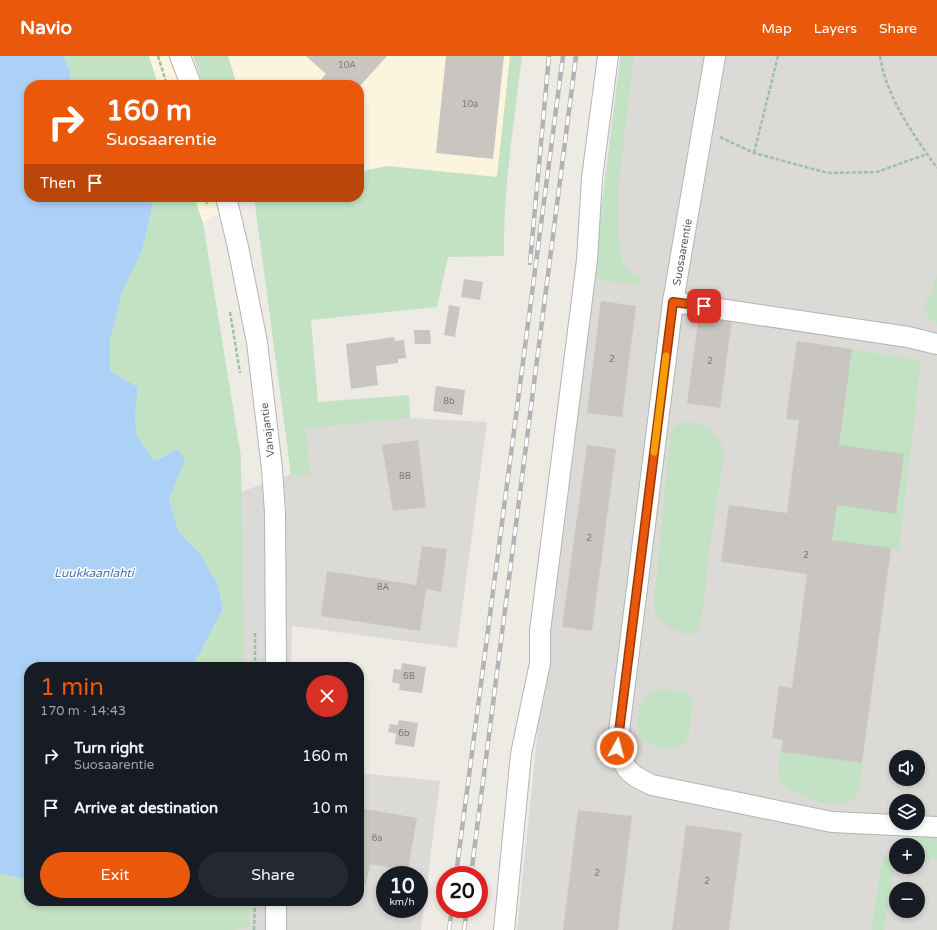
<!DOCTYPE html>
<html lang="en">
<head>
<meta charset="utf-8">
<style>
  body { margin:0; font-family:"Varela Round",sans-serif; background:#242831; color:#f1f3f6; height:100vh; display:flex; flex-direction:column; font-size:15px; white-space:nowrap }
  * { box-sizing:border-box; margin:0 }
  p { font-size:13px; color:#9ea1a6 }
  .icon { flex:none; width:22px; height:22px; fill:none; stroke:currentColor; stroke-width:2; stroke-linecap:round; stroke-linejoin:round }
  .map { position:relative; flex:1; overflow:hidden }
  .panel { position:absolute; left:24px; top:606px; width:340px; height:244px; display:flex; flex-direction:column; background:#171b24; border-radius:16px; box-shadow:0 2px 6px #0003 }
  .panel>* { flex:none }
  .top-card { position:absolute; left:24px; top:24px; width:340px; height:122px; border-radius:16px; box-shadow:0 2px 6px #0003; background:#ea580c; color:#fff; overflow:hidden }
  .fabs { position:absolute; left:889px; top:694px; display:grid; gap:8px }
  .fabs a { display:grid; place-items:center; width:36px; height:36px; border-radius:50%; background:#171b24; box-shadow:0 2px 6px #0003; font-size:20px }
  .speed { position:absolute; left:376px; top:810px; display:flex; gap:8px; font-size:20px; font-weight:700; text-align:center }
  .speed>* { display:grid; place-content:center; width:52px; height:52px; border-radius:50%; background:#171b24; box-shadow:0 2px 6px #0003; line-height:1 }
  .speed small { font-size:10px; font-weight:400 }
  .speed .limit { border:6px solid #d22; background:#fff; color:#111 }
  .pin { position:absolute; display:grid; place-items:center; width:34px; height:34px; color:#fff; margin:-17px; border-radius:8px; box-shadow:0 2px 6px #0006 }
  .me { position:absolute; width:44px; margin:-22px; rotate:7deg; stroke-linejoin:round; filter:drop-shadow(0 0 3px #0008) }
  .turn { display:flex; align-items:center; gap:14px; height:84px; padding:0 16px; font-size:18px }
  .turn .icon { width:52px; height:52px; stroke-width:2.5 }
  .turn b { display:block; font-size:28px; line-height:34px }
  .then { display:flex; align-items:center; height:38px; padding:0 16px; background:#0003; gap:8px; font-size:15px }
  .round { display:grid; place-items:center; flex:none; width:42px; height:42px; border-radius:21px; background:#242831 }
  .head { display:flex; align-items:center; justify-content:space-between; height:68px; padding:0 16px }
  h1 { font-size:24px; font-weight:600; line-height:30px; color:#ea580c }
  .cta { display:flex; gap:8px; margin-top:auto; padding:8px 16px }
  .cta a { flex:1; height:46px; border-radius:24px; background:#ea580c; color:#fff; font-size:16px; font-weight:600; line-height:46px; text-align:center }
  .cta a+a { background:#242831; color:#f1f3f6 }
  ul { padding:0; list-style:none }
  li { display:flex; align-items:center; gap:12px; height:52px; padding:0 16px }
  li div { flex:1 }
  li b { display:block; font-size:15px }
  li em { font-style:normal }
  header { display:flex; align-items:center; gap:24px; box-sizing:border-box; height:56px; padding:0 20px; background:#ea580c; color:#fff }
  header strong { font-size:19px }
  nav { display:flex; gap:22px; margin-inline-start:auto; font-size:14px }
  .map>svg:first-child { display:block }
  .commercial { fill:#faf5dc }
  .industrial { fill:#dcdad6; fill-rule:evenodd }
  .green { fill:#c3e2c4 }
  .water { fill:#abd2f6 }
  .building { fill:#c9c6c1 }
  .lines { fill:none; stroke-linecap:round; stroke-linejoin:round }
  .minor-casing { stroke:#b1b4b8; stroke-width:22 }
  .path { stroke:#9cc0a8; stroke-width:2.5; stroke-dasharray:4 2; stroke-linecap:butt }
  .minor { stroke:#fff; stroke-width:20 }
  .rail-casing { stroke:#b2b3b3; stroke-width:4.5 }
  .rail { stroke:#fff; stroke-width:3; stroke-dasharray:9; stroke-linecap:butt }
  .route-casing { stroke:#983908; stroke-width:10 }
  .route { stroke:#ea580c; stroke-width:7 }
  .slow { stroke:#f59e0b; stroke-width:7 }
  .labels { text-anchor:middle; stroke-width:3; stroke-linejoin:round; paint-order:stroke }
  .number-label { font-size:9px; fill:#77797a }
  .street-label { font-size:11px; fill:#5c5f63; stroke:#fff }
  .water-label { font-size:12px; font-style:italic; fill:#4d78af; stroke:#fff }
</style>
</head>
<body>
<header>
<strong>Navio</strong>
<nav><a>Map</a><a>Layers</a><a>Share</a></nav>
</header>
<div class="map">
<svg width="937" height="874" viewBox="0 0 937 874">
  <rect width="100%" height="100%" fill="#edebe4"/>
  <g class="commercial">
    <polygon points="149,0 510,0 498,121 387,110 359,116 359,29 158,29"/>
    <polygon points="194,141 247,141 203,167"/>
  </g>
  <g class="industrial">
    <path d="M620 0H937V874H517L545 604ZM896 701H918V723H896ZM896 745H918V767H896ZM896 789H918V811H896ZM896 833H918V855H896Z"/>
    <polygon points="410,362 487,366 457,592 292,570 291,611 244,611 241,436 291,418 309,420 306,373"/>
    <path d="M359 717 440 725 421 874H233L249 871V845H359ZM385 819H419V853H385Z"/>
  </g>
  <g class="green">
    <polygon points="63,0 149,0 158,29 71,29 70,15"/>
    <polygon points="193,0 228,0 237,29 203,29"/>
    <path d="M510 0H522C514 67 503 133 504 200L448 201 437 251 311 264 318 346 409 339 410 362 306 373 310 420 291 418 254 141H359V116L387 110 497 121Z"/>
    <polygon points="621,0 634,0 618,134 619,186 622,206 629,215 642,221 640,230 593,222"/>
    <polygon points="154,141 194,141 203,167 241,401 244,611 190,611 199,599 223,553 218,529 199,496 179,476 169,443 185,404 177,393 154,405 137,380 135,363 138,331 110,315 110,284 122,237 143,192"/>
    <polygon points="937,220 937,269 927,259 924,249 930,238"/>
    <polygon points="852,293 921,305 899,494 832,484 837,449 896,457 904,399 839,389"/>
    <path d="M683 366C699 365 720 375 723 393 725 404 721 418 719 429 715 454 712 479 708 504 706 517 704 569 696 576 686 585 661 567 655 558L654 549 670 378C673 371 676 368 683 366Z"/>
    <path d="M664 633C675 634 688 633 692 646 691 657 691 680 685 688 676 698 646 690 640 680 634 668 639 645 649 637 653 633 659 633 664 633Z"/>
    <path d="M781 696 862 707C862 719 862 739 849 746 833 754 789 739 780 723 776 715 780 704 781 696Z"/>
    <polygon points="908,778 937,781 937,804 918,800 918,789 904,789 905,782"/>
    <polygon points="883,798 891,804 894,812 884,874 871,874"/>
    <polygon points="0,818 29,824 29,845 249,845 249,871 233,874 0,874"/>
  </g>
  <polygon class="water" points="0,0 63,0 70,15 71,29 29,29 29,141 154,141 143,192 122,237 110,284 110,315 138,331 135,363 137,380 154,405 178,393 185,404 169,443 179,476 199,496 218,529 223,553 199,599 190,611 29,611 29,824 0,818"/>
  <g class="building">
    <polygon points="306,0 387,0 359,31 359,29 316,29 326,18"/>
    <polygon points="446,0 504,0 493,103 436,97"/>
    <polygon points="464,223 483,226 480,244 461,241"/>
    <polygon points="601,245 636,250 622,361 587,357"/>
    <polygon points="449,249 460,251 455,281 444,279"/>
    <polygon points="699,259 732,264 720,352 687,347"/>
    <polygon points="414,274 430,274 431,288 415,288"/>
    <polygon points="394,281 395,285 404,284 406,302 398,303 398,307 376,310 378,329 351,333 346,288"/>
    <polygon points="797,285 852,293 839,389 904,398 896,458 837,449 832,484 891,492 862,707 781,696 783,684 772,682 779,630 792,632 807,518 721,506 729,449 787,457 799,364 786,363"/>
    <polygon points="436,330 465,334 462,359 433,355"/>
    <polygon points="418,384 426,451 393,455 382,389"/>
    <polygon points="587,389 616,393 592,575 562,571"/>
    <polygon points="422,490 447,493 441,536 426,533 420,575 321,560 327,515 416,529"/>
    <polygon points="402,607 426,611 422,637 399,634 400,628 392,626 394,613 401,614"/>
    <polygon points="399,664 418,667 414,691 395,688 396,678 388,676 390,668 398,669"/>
    <polygon points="359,752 417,762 408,814 370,808 366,828 359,827"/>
    <polygon points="578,754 632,760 618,874 563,874"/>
    <polygon points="686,769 742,777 729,874 672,874"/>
  </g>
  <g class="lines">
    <defs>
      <g id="minor">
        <polyline points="180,0 191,29"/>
        <path d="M715 0 673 246 617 691C625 715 630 719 652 729L832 766 937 771"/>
        <polyline points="226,141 238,191 257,286 272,413 275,457 276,611"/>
        <polyline points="673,246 908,281 937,288"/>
        <polyline points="276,874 276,845"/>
        <polyline points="504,874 521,698 540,607 540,575 587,204 592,122 608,0"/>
      </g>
    </defs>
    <use href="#minor" class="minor-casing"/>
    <g class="path">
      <polyline points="158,0 167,29"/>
      <path d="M880 0C887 43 913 78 937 112"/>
      <polyline points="720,81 754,97 828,117 877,116 927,98"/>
      <polyline points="754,97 778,0"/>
      <polyline points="204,141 207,148"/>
      <polyline points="230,256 240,317"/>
      <polyline points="255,577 255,611"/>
      <polyline points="254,874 255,845"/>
    </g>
    <use href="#minor" class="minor"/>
    <defs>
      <g id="rail">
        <polyline points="530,207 549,0"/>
        <polyline points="456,819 563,0"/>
        <polyline points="471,819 576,0"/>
        <polyline points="449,874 452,853"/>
        <polyline points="464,874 467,853"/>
      </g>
    </defs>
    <use href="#rail" class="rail-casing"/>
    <use href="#rail" class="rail"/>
  </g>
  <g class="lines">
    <defs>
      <polyline id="route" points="617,692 673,246 704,250"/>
    </defs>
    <use href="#route" class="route-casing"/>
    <use href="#route" class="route"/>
    <polyline class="slow" points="654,396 666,300"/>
  </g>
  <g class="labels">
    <g class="number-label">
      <text x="347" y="12">10A</text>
      <text x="470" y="51">10a</text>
      <text x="612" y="306">2</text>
      <text x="710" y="308">2</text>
      <text x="449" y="348">8b</text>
      <text x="405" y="423">8B</text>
      <text x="589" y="485">2</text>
      <text x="806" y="502">2</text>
      <text x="383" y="534">8A</text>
      <text x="409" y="623">6B</text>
      <text x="404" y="680">6b</text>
      <text x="377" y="785">6a</text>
      <text x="597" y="820">2</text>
      <text x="707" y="828">2</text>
    </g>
    <g class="street-label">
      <text transform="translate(682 196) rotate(-80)" y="4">Suosaarentie</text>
      <text transform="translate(267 374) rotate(-97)" y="4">Vanajantie</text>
    </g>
    <g class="water-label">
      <text x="94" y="521">Luukkaanlahti</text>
    </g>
  </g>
</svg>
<div class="fabs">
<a><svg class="icon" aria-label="sound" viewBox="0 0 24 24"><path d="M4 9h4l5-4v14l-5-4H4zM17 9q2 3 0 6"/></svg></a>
<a><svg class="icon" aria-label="layers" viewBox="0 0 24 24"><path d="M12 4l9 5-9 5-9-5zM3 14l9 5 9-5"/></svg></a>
<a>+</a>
<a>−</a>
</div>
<div class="speed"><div>10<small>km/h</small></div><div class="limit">20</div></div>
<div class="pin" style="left:704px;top:250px;background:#d93025"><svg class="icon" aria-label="arrive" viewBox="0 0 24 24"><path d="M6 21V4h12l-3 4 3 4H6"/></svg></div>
<svg class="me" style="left:617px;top:692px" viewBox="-20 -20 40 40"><circle r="17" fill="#ea580c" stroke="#fff" stroke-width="3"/><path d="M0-11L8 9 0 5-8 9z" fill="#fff"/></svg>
<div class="top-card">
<div class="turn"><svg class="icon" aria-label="right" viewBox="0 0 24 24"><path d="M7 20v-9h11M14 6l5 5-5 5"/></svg><div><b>160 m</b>Suosaarentie</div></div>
<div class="then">Then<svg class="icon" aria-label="arrive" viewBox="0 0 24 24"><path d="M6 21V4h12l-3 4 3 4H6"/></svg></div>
</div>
<section class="panel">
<div class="head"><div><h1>1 min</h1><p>170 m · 14:43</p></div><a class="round" style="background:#d93025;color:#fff"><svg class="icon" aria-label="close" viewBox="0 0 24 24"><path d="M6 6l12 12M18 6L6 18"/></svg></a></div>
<ul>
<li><svg class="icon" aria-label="right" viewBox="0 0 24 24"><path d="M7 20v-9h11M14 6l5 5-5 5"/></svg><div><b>Turn right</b><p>Suosaarentie</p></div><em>160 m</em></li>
<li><svg class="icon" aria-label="arrive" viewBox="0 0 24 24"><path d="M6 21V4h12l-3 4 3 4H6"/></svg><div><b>Arrive at destination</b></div><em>10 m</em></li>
</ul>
<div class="cta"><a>Exit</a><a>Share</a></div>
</section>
</div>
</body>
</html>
